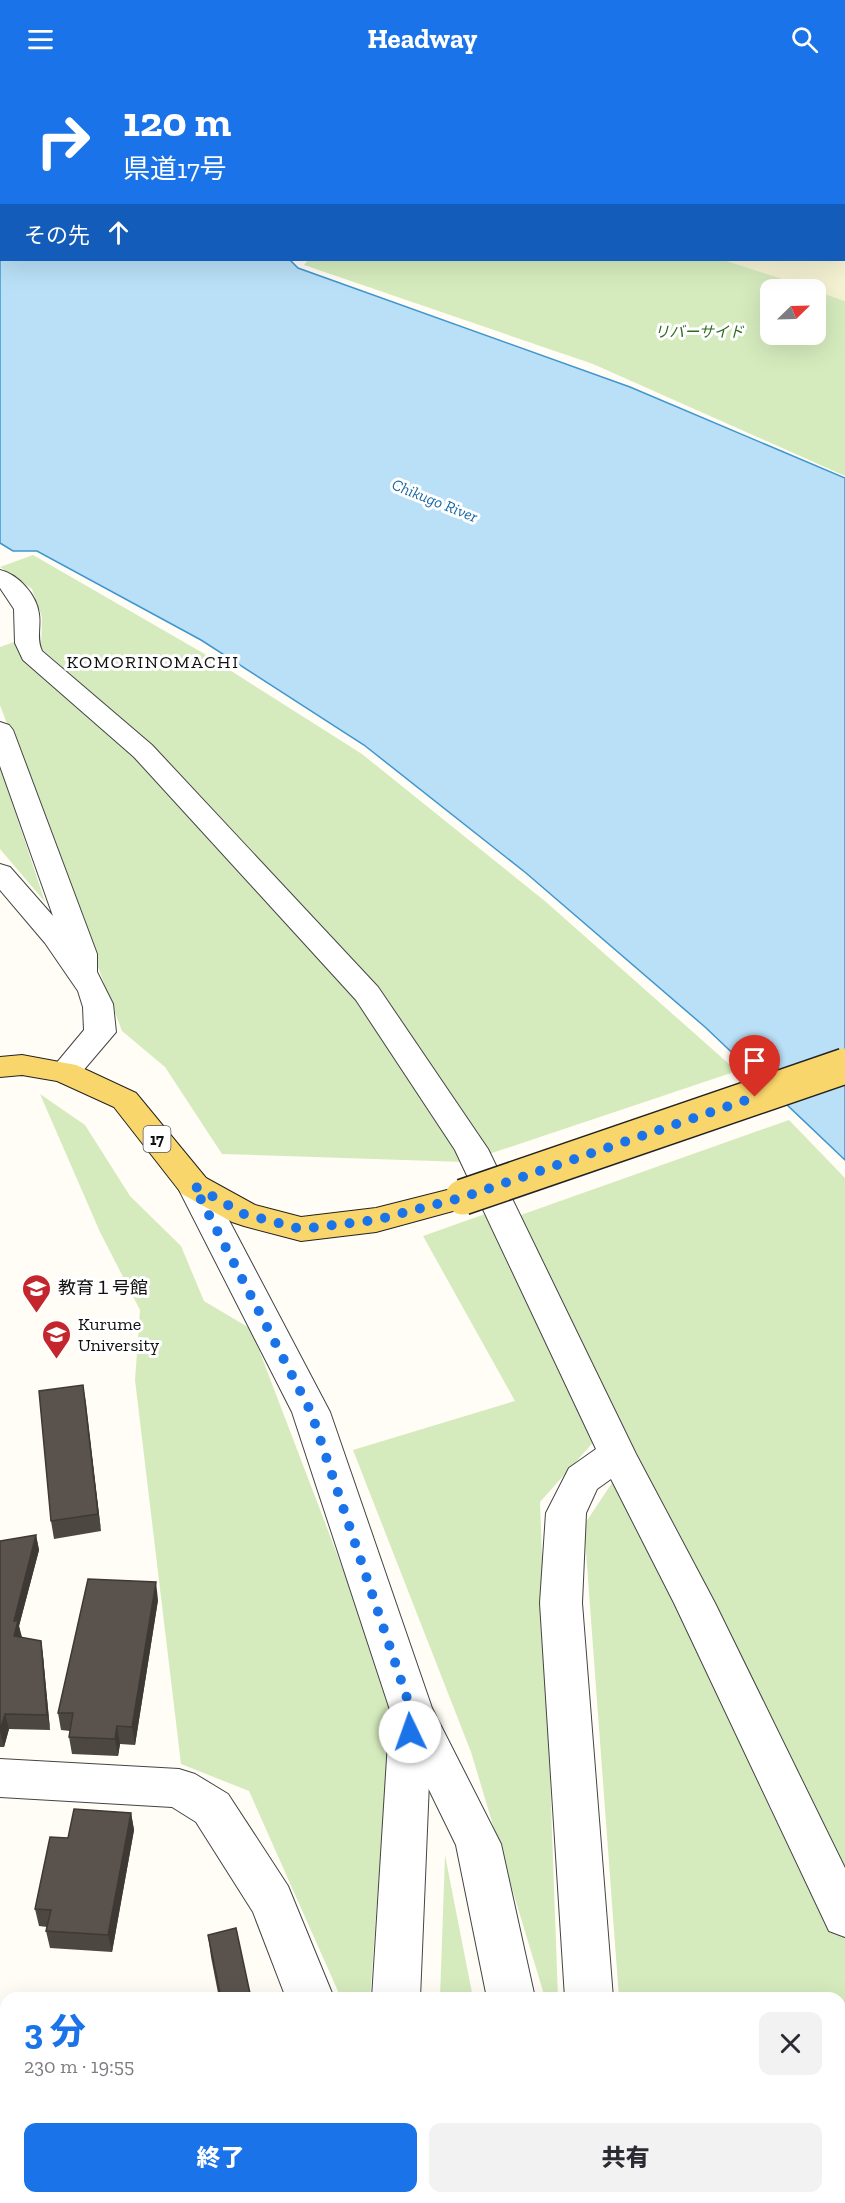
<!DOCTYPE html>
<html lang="ja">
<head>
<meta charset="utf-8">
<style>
  body { margin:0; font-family:"Zilla Slab","Noto Sans JP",serif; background:#f2f2f3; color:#2b2b33; height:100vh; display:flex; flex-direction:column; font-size:22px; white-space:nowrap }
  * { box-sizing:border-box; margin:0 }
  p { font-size:20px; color:#7c7c81 }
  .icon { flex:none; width:33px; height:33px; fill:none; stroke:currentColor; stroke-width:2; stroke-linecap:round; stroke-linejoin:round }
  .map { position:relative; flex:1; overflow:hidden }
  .drawer { position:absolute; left:0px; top:1914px; width:846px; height:212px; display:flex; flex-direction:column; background:#fff; border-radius:18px 18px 0 0; box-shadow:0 6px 24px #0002 }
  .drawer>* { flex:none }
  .top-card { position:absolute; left:0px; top:0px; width:846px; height:183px; box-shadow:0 6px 24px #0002; background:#1a73e8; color:#fff; overflow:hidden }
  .needle { width:39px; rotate:67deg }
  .fabs { position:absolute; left:760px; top:201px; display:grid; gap:12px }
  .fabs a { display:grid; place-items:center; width:66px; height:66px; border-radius:12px; background:#fff; box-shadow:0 6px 24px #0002; font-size:30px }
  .pin { position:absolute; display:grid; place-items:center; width:51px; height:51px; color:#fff; margin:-62px -26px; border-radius:50% 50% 50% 0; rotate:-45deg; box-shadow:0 0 6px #0007 }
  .pin .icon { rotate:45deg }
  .me { position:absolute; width:66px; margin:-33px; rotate:357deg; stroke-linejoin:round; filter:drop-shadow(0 0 4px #0008) }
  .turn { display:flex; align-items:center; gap:21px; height:126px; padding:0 24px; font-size:27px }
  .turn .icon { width:78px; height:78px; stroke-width:2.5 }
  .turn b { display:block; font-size:42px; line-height:51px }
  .then { display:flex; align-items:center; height:57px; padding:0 24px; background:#0003; gap:12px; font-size:22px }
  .round { display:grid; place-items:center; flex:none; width:63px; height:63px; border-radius:12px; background:#f2f2f3 }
  .overview { display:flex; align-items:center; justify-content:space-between; height:102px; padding:0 24px }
  h1 { font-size:36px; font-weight:800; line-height:45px; color:#1a73e8 }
  .cta { display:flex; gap:12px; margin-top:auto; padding:12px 24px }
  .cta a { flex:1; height:69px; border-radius:12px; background:#1a73e8; color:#fff; font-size:24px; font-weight:800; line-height:69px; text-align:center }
  .cta a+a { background:#f2f2f3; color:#2b2b33 }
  header { display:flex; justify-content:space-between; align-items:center; height:78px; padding:0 24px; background:#1a73e8; color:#fff; font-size:27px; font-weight:800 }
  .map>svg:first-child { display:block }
  .farmland { fill:#f6f3d4 }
  .green { fill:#d5ebbd }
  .water { fill:#b9e0f7; stroke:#3f96cf; stroke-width:1.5 }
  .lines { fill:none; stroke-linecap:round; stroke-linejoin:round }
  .stream { stroke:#3f96cf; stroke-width:14 }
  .minor-casing { stroke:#444; stroke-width:2 }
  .tertiary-casing { stroke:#444; stroke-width:2 }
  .primary-casing { stroke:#222; stroke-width:2 }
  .minor { fill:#fff; fill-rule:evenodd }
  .tertiary { fill:#fff; fill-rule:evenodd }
  .primary { fill:#f9d66b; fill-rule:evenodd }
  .primary-bridge-casing { stroke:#222; stroke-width:38; stroke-linecap:butt }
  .primary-bridge { stroke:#f9d66b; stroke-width:35 }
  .wall { fill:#4d4742 }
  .shaded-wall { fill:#3f3936 }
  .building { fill:#5a524d; stroke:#3f3936; stroke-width:1.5 }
  .route { stroke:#1a73e8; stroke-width:10; stroke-dasharray:0 18 }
  .labels { text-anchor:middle; stroke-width:6; stroke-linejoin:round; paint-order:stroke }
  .far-park-label { font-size:15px; font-style:italic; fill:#2f6b1f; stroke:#fff }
  .far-water-label { font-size:16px; font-style:italic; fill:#1768a6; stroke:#fff }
  .shield { fill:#fff; stroke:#585858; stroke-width:1.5 }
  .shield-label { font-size:16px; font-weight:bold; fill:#111 }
  .far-quarter-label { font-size:18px; letter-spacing:1.5px; fill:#111; stroke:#fff }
  .poi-label { font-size:18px; fill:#111; stroke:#fff; text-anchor:start }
</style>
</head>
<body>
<header><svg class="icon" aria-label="menu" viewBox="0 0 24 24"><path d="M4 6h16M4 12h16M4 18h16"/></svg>Headway<svg class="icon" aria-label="search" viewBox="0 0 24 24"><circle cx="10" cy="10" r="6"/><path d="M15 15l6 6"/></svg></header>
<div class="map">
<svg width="845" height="2125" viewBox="0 0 845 2125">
  <rect width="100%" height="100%" fill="#fffdf5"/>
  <g class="farmland">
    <polygon points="21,0 672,0 19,2"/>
    <polygon points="845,143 845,223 724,182 844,182"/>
  </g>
  <g class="green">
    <polygon points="308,182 724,182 812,211 771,212 771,256 816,256 816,213 845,223 845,398 593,286 304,187"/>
    <polygon points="33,477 203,575 362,676 546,824 737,993 486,1077 151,668 41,570 42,539 32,511 0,489"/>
    <polygon points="17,563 135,678 359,923 464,1084 222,1076 165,989 122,953 0,627 0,569"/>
    <polygon points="0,688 45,824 0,771"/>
    <polygon points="40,1016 85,1047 130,1118 181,1168 204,1223 251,1251 392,1620 370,1920 341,1920 249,1713 181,1686 135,1302 140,1232 100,1154"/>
    <polygon points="789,1042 845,1100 845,2125 634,2125 633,2120 840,2120 840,1920 619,1920 584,1447 614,1402 627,1360 518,1138"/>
    <polygon points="485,1136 597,1360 540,1424 558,1920 545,1920 471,1674 353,1372 515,1323 423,1158"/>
    <polygon points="445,1777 473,1920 440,1920"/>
    <polygon points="434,2120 512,2120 513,2125 434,2125"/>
  </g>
  <polygon class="water" points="0,15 2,182 290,182 298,190 630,309 845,400 845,1082 705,949 526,795 364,667 201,562 37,473 13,473 0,465"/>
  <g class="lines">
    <g class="stream">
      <polyline points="0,2018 6,2031"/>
      <polyline points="46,2120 48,2125"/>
    </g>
    <defs>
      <g id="minor">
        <path d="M0 492C18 496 37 517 39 536 41 549 36 560 42 573L152 667 378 909 488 1071 636 1376 715 1525 845 1790V1859L829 1853 674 1525 611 1401 597 1411 586 1435 582 1525 613 1920H565L540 1525 546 1435 569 1390 596 1371 455 1072 356 922 134 679 23 582 15 565 14 531 0 510Z"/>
        <polygon points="0,644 9,647 13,652 97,876 97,894 113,926 116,954 76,1001 65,1004 54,1001 49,994 84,952 83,929 78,913 45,865 0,812 0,786 10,789 53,838 0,688"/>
        <polygon points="411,1614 426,1619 432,1632 420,1920 372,1920 390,1632 396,1619"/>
        <polygon points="0,1681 179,1691 195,1696 228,1716 288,1808 334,1920 286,1920 253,1834 196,1744 172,1729 0,1719"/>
        <polygon points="363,2120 414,2120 415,2125 363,2125"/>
        <polygon points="585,2120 636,2120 638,2125 586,2125"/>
      </g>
      <g id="tertiary">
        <polygon points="194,1097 206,1100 211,1108 330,1334 432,1630 501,1766 535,1920 487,1920 456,1767 390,1632 292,1334 177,1108 182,1100"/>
        <polygon points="525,2120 576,2120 578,2125 526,2125"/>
      </g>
      <polygon id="primary" points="22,977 76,987 136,1015 206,1100 255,1127 301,1139 376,1130 463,1108 475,1111 480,1119 475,1127 376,1154 301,1163 244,1148 232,1144 182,1116 114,1029 57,1003 22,997 0,999 0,979"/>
    </defs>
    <use href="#minor" class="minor-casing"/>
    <use href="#tertiary" class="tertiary-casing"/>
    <use href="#primary" class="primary-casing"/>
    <use href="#minor" class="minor"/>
    <use href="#tertiary" class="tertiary"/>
    <use href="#primary" class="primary"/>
    <defs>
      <polyline id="primary-bridge" points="463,1119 845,988"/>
    </defs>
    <use href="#primary-bridge" class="primary-bridge-casing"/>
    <use href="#primary-bridge" class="primary-bridge"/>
  </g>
  <g class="wall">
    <polygon points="83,1307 101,1453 54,1461 51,1443"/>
    <polygon points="36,1457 39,1472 19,1548 21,1560 41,1563 43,1578 50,1652 9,1651 4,1669 0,1669 0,1463"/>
    <polygon points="158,1522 135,1667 120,1666 118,1678 72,1676 69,1659 70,1653 61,1652 58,1635"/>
    <polygon points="131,1735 134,1752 112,1874 50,1870 46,1853 47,1849 39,1848 35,1831 68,1760"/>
    <polygon points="208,1857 251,1920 219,1920 211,1879"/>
  </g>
  <g class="shaded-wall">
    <polygon points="83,1307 86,1325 101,1453 98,1436"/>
    <polygon points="36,1457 39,1472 19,1548 22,1559 18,1574 14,1558 14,1543"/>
    <polygon points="156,1504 158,1522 135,1667 132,1649"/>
    <polygon points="41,1563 43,1578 50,1652 47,1637"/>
    <polygon points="5,1636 9,1651 4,1669 0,1653"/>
    <polygon points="117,1648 120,1666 118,1678 115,1661"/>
    <polygon points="131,1735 134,1752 112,1874 108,1857"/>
  </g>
  <g class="building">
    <polygon points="83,1307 98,1436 51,1443 39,1313"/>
    <polygon points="36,1457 14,1543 18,1543 14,1558 41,1563 47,1637 5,1636 0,1653 0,1463"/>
    <polygon points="88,1501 156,1504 132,1649 117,1648 115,1661 69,1659 73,1635 58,1635"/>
    <polygon points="74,1731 131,1735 108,1857 46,1853 51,1832 35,1831 50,1759 68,1760"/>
    <polygon points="236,1850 251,1920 221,1920 208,1857"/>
  </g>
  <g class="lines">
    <polyline class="route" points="410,1654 411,1632 311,1334 194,1108 244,1136 301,1151 376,1142 464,1119 755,1019"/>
  </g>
  <defs>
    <symbol id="university-pin" viewBox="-11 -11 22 30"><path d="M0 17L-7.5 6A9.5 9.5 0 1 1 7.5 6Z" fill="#c4262e" stroke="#fff"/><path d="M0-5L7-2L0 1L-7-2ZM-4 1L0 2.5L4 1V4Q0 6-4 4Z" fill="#fff"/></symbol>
  </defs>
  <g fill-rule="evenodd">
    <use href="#university-pin" x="20" y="1194" width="33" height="45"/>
    <use href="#university-pin" x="40" y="1240" width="33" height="45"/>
  </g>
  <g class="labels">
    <g class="far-park-label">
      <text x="699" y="259">リバーサイド</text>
    </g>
    <g class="far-water-label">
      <text transform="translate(435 422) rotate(22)" y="6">Chikugo River</text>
    </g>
    <rect class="shield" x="143.5" y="1048" width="27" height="26" rx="4.5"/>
    <g class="shield-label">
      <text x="157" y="1067">17</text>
    </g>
    <g class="far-quarter-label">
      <text x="153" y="590">KOMORINOMACHI</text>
    </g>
    <g class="poi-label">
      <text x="58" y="1216">教育１号館</text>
      <text x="78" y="1252">Kurume<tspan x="78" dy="21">University</tspan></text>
    </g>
  </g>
</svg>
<div class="fabs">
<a><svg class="needle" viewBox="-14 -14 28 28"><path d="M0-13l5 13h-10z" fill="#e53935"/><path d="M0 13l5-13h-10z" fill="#7c7c81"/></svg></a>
</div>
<div class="pin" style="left:755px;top:1019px;background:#d93025"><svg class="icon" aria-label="arrive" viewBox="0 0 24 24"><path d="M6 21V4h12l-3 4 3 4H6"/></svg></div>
<svg class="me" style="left:410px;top:1654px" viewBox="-20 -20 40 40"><circle r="19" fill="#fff"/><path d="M0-13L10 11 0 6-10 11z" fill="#1a73e8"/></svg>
<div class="top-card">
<div class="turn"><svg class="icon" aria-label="right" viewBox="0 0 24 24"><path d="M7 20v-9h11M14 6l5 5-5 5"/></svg><div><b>120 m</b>県道17号</div></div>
<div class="then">その先<svg class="icon" aria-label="ahead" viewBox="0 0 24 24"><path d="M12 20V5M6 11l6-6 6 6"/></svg></div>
</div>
<section class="drawer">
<div class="overview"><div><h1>3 分</h1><p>230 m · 19:55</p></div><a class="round"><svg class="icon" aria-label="close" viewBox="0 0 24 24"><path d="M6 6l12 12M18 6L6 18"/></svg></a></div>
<div class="cta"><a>終了</a><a>共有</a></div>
</section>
</div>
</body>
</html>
